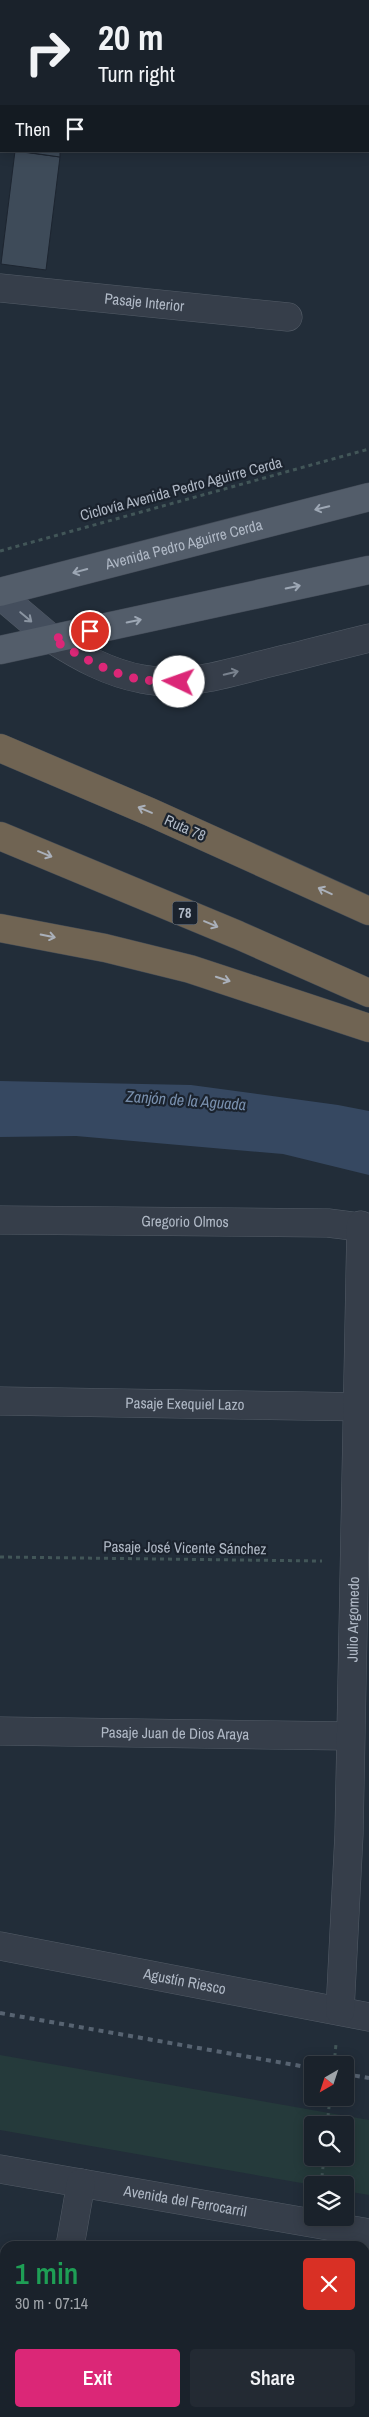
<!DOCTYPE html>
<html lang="en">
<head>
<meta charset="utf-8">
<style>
  body { margin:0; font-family:"Archivo Narrow",sans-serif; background:#232a33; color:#f1f3f6; height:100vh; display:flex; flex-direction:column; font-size:19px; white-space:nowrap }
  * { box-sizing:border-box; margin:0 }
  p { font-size:16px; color:#9fa4a9 }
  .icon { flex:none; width:28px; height:28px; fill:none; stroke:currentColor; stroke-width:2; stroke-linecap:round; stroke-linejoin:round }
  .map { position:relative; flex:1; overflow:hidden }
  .details { position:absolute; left:0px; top:2241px; width:370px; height:176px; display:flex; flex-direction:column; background:#1a222b; border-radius:15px 15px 0 0; box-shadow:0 2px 12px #0003,0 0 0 1px #383f47 }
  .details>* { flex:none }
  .guide { position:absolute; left:0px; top:0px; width:370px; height:152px; box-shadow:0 2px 12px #0003,0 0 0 1px #383f47; background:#1a222b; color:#f1f3f6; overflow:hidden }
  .needle { width:32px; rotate:219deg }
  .tools { position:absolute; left:304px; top:2056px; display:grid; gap:10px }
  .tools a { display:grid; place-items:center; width:50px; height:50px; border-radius:5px; background:#1a222b; box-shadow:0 2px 12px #0003,0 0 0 1px #383f47; font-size:25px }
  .pin { position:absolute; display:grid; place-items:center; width:42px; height:42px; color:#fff; margin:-21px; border:2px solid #fff; border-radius:50%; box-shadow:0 1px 5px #0007 }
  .me { position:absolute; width:55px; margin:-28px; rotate:273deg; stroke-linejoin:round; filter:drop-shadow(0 0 4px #0008) }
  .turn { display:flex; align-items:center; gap:18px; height:105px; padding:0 15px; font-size:22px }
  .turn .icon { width:65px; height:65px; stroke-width:2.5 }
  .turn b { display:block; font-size:35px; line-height:42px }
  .then { display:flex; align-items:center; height:48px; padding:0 15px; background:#0003; gap:10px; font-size:19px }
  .round { display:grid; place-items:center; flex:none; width:52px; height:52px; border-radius:5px; background:#232a33 }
  .headline { display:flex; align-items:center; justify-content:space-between; height:85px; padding:0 15px }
  h1 { font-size:30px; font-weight:600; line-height:38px; color:#1e9e55 }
  .primary-button { display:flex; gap:10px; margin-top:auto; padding:10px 15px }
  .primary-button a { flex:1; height:58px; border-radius:5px; background:#db2777; color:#fff; font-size:20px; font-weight:600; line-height:58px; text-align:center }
  .primary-button a+a { background:#232a33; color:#f1f3f6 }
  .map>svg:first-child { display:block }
  .green { fill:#253a3b; fill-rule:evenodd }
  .water { fill:#364861 }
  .building { fill:#3e4b59; stroke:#1d2530 }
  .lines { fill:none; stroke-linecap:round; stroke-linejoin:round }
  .street-casing { stroke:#535c67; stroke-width:29 }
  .secondary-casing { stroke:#535c67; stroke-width:29 }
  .primary-casing { stroke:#424a56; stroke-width:29 }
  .highway-casing { stroke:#404954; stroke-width:29 }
  .path { stroke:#425658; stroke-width:3; stroke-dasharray:4 4; stroke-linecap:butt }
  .street { stroke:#363e4a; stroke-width:28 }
  .secondary { stroke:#444e5d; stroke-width:28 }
  .primary { stroke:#535d6a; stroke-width:28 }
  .highway { stroke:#706453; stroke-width:28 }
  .rail { stroke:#576371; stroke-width:4; stroke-dasharray:5 5; stroke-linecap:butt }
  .oneway { stroke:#9da7b4 }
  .oneway2 { stroke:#8a94a1 }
  .oneway3 { stroke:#79828e }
  .oneway4 { stroke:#aab0ba }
  .route { stroke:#db2777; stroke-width:9; stroke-dasharray:0 16.2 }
  .labels { text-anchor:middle; stroke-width:4.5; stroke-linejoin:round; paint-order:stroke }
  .shield { fill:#1b232e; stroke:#838c98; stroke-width:1 }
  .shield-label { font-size:14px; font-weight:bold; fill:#b0b9c6 }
  .street-label { font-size:15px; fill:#b0b9c6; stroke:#1b232e }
  .water-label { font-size:16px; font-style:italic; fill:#7990ae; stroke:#1b232e }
</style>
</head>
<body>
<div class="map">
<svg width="369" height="2417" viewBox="0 0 369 2417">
  <rect width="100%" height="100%" fill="#222d39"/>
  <g class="green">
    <path d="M0 2055 369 2120V2195L345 2191V2185H313L0 2130ZM312 2125H345V2158H312Z"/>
    <polygon points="0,2282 5,2283 5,2380 0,2378"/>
  </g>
  <polygon class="water" points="0,1081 191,1085 338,1105 369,1111 369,1175 283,1154 76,1136 0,1137"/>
  <g class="building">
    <polygon points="21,0 115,0 21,1"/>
    <polygon points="15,151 60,157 46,270 1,264"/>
    <polygon points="18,151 60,151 60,157"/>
  </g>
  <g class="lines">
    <defs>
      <g id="street">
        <path id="s1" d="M0 288 288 317"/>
        <path d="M52 639C80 657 109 673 142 679 185 688 228 673 269 663 303 655 336 646 369 638"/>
        <path id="s2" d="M0 1220 328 1223 369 1228"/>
        <path id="s3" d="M0 1401 369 1407"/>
        <path id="s4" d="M0 1731 350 1736"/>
        <path id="s5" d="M0 1946 369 2017"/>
        <path id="s6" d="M340 2011 349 1834 361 1225"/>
        <path id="s7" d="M0 2169 369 2233"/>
        <polyline points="70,2246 81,2183"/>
        <polyline points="40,2417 41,2412"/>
        <polyline points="284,2417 284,2412"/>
      </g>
      <polyline id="secondary" points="0,595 52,639"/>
      <g id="primary">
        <path id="s8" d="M0 592 369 497"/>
        <polyline points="0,650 369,570"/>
      </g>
      <g id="highway">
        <polyline points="0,748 150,812 369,911"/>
        <polyline points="0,836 238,935 369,993"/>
        <polyline points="0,928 105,948 190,969 369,1028"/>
      </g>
    </defs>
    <use href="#street" class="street-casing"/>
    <use href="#secondary" class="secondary-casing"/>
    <use href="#primary" class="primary-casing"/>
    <use href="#highway" class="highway-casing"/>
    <g class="path">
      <polyline points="0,551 369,449"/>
      <polyline points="0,1557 322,1561"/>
      <polyline points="334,2065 336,2044"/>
      <polyline points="327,2125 330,2098"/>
      <polyline points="321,2185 324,2158"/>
    </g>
    <use href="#street" class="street"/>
    <use href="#secondary" class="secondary"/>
    <use href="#primary" class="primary"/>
    <use href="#highway" class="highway"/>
    <g class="rail">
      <polyline points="0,2013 312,2068"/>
      <polyline points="345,2074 369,2078"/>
    </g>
  </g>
  <defs><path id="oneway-shaft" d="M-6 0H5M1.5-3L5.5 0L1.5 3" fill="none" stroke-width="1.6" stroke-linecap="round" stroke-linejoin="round" transform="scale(1.25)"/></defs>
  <g class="oneway">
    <use href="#oneway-shaft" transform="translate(322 508) rotate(166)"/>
    <use href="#oneway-shaft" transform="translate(80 571) rotate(165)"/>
    <use href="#oneway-shaft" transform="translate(293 587) rotate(-12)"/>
    <use href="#oneway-shaft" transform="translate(134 621) rotate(-12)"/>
  </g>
  <use class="oneway2" href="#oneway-shaft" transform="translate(26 617) rotate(40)"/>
  <use class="oneway3" href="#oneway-shaft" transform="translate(231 673) rotate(-14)"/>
  <g class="oneway4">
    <use href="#oneway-shaft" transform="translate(145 810) rotate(-157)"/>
    <use href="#oneway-shaft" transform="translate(45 854) rotate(22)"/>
    <use href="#oneway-shaft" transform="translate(325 891) rotate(-155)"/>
    <use href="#oneway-shaft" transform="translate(211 924) rotate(23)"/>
    <use href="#oneway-shaft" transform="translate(48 936) rotate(11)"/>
    <use href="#oneway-shaft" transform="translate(223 979) rotate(18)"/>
  </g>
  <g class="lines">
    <path class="route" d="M90 631 52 639C80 656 111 675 144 680 155 681 167 681 179 682"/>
  </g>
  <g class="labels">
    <rect class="shield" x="172.5" y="901.5" width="25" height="23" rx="4"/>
    <g class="shield-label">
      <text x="185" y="918">78</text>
    </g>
    <g class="street-label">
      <text dy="5" stroke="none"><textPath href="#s1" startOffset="145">Pasaje Interior</textPath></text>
      <text transform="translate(181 489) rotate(-15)" y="5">Ciclovía Avenida Pedro Aguirre Cerda</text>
      <text dy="5" stroke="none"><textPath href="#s8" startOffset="190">Avenida Pedro Aguirre Cerda</textPath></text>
      <text transform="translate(185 828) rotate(24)" y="5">Ruta 78</text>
      <text dy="5" stroke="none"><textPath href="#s2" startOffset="185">Gregorio Olmos</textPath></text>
      <text dy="5" stroke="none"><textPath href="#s3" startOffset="185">Pasaje Exequiel Lazo</textPath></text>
      <text transform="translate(185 1548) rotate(1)" y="5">Pasaje José Vicente Sánchez</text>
      <text dy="5" stroke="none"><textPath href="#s6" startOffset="392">Julio Argomedo</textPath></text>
      <text dy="5" stroke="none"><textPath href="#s4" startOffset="175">Pasaje Juan de Dios Araya</textPath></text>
      <text dy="5" stroke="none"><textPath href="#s5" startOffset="188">Agustín Riesco</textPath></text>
      <text dy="5" stroke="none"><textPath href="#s7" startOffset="188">Avenida del Ferrocarril</textPath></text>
    </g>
    <g class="water-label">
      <text transform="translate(186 1100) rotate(4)" y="6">Zanjón de la Aguada</text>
    </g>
  </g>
</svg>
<div class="tools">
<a><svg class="needle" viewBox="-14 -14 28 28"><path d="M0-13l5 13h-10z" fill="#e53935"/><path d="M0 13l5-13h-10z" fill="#9fa4a9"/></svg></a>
<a><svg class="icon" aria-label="search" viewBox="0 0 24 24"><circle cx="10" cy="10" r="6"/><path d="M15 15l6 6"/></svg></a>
<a><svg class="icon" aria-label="layers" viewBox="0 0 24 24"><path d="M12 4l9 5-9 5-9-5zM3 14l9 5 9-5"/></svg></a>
</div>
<div class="pin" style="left:90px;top:631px;background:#d93025"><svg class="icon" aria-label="arrive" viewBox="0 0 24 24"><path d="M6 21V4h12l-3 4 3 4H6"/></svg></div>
<svg class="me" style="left:179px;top:682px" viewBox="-20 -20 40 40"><circle r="19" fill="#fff"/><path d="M0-13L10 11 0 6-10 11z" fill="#db2777"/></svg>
<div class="guide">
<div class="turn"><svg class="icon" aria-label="right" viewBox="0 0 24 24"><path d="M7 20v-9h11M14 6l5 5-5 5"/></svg><div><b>20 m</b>Turn right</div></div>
<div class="then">Then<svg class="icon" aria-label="arrive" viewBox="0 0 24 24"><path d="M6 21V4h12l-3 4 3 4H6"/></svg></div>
</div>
<section class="details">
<div class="headline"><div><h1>1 min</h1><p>30 m · 07:14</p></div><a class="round" style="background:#d93025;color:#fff"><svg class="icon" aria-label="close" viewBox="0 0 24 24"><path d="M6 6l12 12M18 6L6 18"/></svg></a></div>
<div class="primary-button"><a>Exit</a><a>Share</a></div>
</section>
</div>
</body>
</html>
